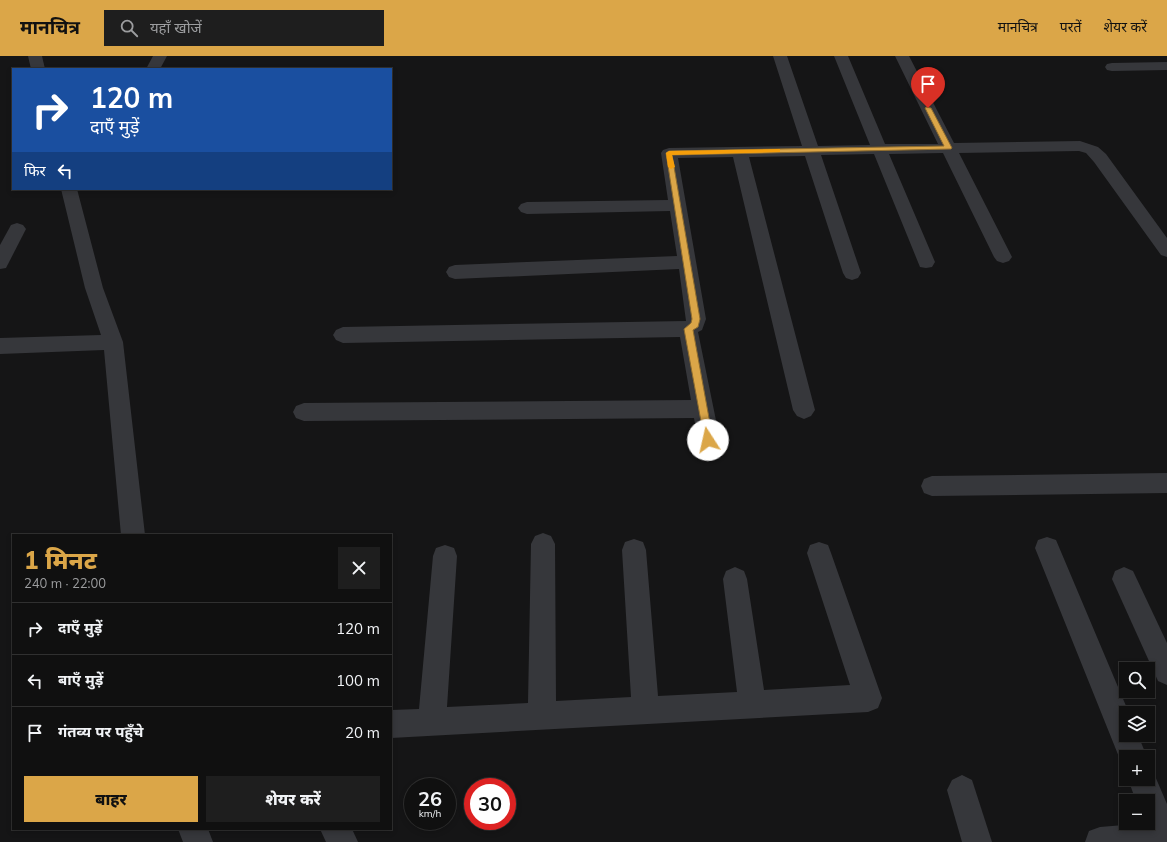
<!DOCTYPE html>
<html lang="hi">
<head>
<meta charset="utf-8">
<style>
  body { margin:0; font-family:Mulish,"Noto Sans Devanagari",sans-serif; background:#1e1e1e; color:#f1f3f6; height:100vh; display:flex; flex-direction:column; font-size:15px; white-space:nowrap }
  * { box-sizing:border-box; margin:0 }
  p { font-size:13px; color:#9c9d9f }
  .icon { flex:none; width:22px; height:22px; fill:none; stroke:currentColor; stroke-width:2; stroke-linecap:round; stroke-linejoin:round }
  .map { position:relative; flex:1; overflow:hidden }
  .side { position:absolute; left:12px; top:478px; width:380px; height:296px; display:flex; flex-direction:column; background:#101010; border-radius:0px; box-shadow:0 2px 6px #0003,0 0 0 1px #303030 }
  .side>* { flex:none }
  .banner { position:absolute; left:12px; top:12px; width:380px; height:122px; border-radius:0px; box-shadow:0 2px 6px #0003,0 0 0 1px #303030; background:#1a4fa0; color:#fff; overflow:hidden }
  .tools { position:absolute; left:1119px; top:606px; display:grid; gap:8px }
  .tools a { display:grid; place-items:center; width:36px; height:36px; border-radius:0px; background:#101010; box-shadow:0 2px 6px #0003,0 0 0 1px #303030; font-size:20px }
  .speed { position:absolute; left:404px; top:722px; display:flex; gap:8px; font-size:20px; font-weight:700; text-align:center }
  .speed>* { display:grid; place-content:center; width:52px; height:52px; border-radius:50%; background:#101010; box-shadow:0 2px 6px #0003,0 0 0 1px #303030; line-height:1 }
  .speed small { font-size:10px; font-weight:400 }
  .speed .limit { border:6px solid #d22; background:#fff; color:#111 }
  .pin { position:absolute; display:grid; place-items:center; width:34px; height:34px; color:#fff; margin:-41px -17px; border-radius:50% 50% 50% 0; rotate:-45deg; box-shadow:0 0 4px #0007 }
  .pin .icon { rotate:45deg }
  .me { position:absolute; width:44px; margin:-22px; rotate:350deg; stroke-linejoin:round; filter:drop-shadow(0 0 3px #0008) }
  .turn { display:flex; align-items:center; gap:14px; height:84px; padding:0 12px; font-size:18px }
  .turn .icon { width:52px; height:52px; stroke-width:2.5 }
  .turn b { display:block; font-size:28px; line-height:34px }
  .then { display:flex; align-items:center; height:38px; padding:0 12px; background:#0003; gap:8px; font-size:15px }
  .round { display:grid; place-items:center; flex:none; width:42px; height:42px; border-radius:0px; background:#1e1e1e }
  .headline { display:flex; align-items:center; justify-content:space-between; height:68px; padding:0 12px }
  h1 { font-size:24px; font-weight:800; line-height:30px; color:#dba648 }
  .button { display:flex; gap:8px; margin-top:auto; padding:8px 12px }
  .button a { flex:1; height:46px; border-radius:0px; background:#dba648; color:#111; font-size:16px; font-weight:800; line-height:46px; text-align:center }
  .button a+a { background:#1e1e1e; color:#f1f3f6 }
  ul { padding:0; list-style:none }
  li { display:flex; align-items:center; gap:12px; height:52px; padding:0 12px; border-top:1px solid #303030 }
  li div { flex:1 }
  li b { display:block; font-size:15px }
  li em { font-style:normal }
  header { display:flex; align-items:center; gap:24px; box-sizing:border-box; height:56px; padding:0 20px; background:#dba648; color:#111 }
  header strong { font-size:19px }
  nav { display:flex; gap:22px; margin-inline-start:auto; font-size:14px }
  .search { width:280px; height:36px; background:#1e1e1e; display:flex; align-items:center; gap:10px; box-sizing:border-box; padding:0 14px; border-radius:0px; color:#9c9d9f; font-size:15px }
  .map>svg:first-child { display:block }
  .lines { fill:none; stroke-linecap:round; stroke-linejoin:round }
  .minor { fill:#36373b; fill-rule:evenodd }
  .route { fill:#dba648; stroke:#8e6c2f }
  .slow { fill:#f59e0b }
</style>
</head>
<body>
<header>
<strong>मानचित्र</strong>
<div class="search"><svg class="icon" aria-label="search" viewBox="0 0 24 24"><circle cx="10" cy="10" r="6"/><path d="M15 15l6 6"/></svg>यहाँ खोजें</div>
<nav><a>मानचित्र</a><a>परतें</a><a>शेयर करें</a></nav>
</header>
<div class="map">
<svg width="1167" height="786" viewBox="0 0 1167 786">
  <rect width="100%" height="100%" fill="#151516"/>
  <g class="lines">
    <g class="minor">
      <polygon points="28,0 42,0 45,13 31,13"/>
      <polygon points="153,0 167,0 160,13 146,13"/>
      <polygon points="773,0 787,0 818,90 870,89 834,0 848,0 885,88 938,88 895,0 909,0 954,87 1080,85 1098,91 1106,98 1167,182 1167,201 1161,199 1094,106 1086,97 1079,95 959,97 1012,201 1009,205 1003,207 997,205 994,201 943,97 889,98 935,206 932,211 926,212 920,211 874,98 821,99 861,217 858,222 852,224 846,222 843,217 805,100 749,101 815,354 811,360 804,363 797,360 793,354 733,101 678,102 706,263 702,274 698,276 720,384 717,391 709,393 701,391 698,384 694,362 304,365 296,362 293,356 296,350 304,347 691,344 680,281 343,287 336,284 333,279 336,274 343,271 686,265 679,213 455,223 449,221 446,216 449,211 455,209 677,200 670,155 527,158 521,156 518,152 521,148 527,146 668,144 661,97 663,94 669,92 802,90"/>
      <polygon points="1167,6 1167,14 1112,15 1107,14 1105,11 1107,8 1112,7"/>
      <polygon points="61,133 77,133 103,232 123,286 145,479 121,479 104,294 0,298 0,282 101,279 85,232"/>
      <polygon points="17,167 23,169 26,173 6,212 0,213 0,189 11,169"/>
      <polygon points="1167,417 1167,437 932,440 924,437 921,430 924,423 932,420"/>
      <polygon points="543,477 551,480 555,488 556,645 631,641 622,494 625,486 634,483 643,486 646,494 658,640 737,636 723,523 726,515 735,511 744,515 747,523 764,634 850,629 807,497 810,489 819,486 828,489 831,497 882,642 878,652 868,656 391,682 391,654 419,653 433,500 436,492 445,489 454,492 457,500 447,651 528,647 531,488 535,480"/>
      <polygon points="1047,481 1056,484 1129,657 1126,657 1126,679 1138,679 1147,701 1126,701 1126,712 1123,711 1119,701 1035,492 1038,484"/>
      <polygon points="1124,511 1133,515 1167,587 1167,629 1158,625 1112,523 1115,515"/>
      <polygon points="1148,711 1152,713 1167,748 1167,786 1085,786 1089,775 1100,771 1148,767 1148,745 1136,745 1128,723 1148,723"/>
      <polygon points="962,719 972,724 992,786 962,786 947,734 952,724"/>
      <polygon points="178,773 208,773 213,786 183,786"/>
      <polygon points="320,773 352,773 358,786 326,786"/>
    </g>
  </g>
  <polygon class="route" points="926,51 931,52 952,92 951,93 672,99 700,263 698,271 693,274 713,384 712,387 705,387 684,273 691,267 692,263 666,97 669,95 944,90 925,52"/>
  <polygon class="slow" points="778,93 780,93 780,96 672,99 675,111 671,113 668,111 666,97 669,95"/>
</svg>
<div class="tools">
<a><svg class="icon" aria-label="search" viewBox="0 0 24 24"><circle cx="10" cy="10" r="6"/><path d="M15 15l6 6"/></svg></a>
<a><svg class="icon" aria-label="layers" viewBox="0 0 24 24"><path d="M12 4l9 5-9 5-9-5zM3 14l9 5 9-5"/></svg></a>
<a>+</a>
<a>−</a>
</div>
<div class="speed"><div>26<small>km/h</small></div><div class="limit">30</div></div>
<div class="pin" style="left:928px;top:52px;background:#d93025"><svg class="icon" aria-label="arrive" viewBox="0 0 24 24"><path d="M6 21V4h12l-3 4 3 4H6"/></svg></div>
<svg class="me" style="left:708px;top:384px" viewBox="-20 -20 40 40"><circle r="19" fill="#fff"/><path d="M0-13L10 11 0 6-10 11z" fill="#dba648"/></svg>
<div class="banner">
<div class="turn"><svg class="icon" aria-label="right" viewBox="0 0 24 24"><path d="M7 20v-9h11M14 6l5 5-5 5"/></svg><div><b>120 m</b>दाएँ मुड़ें</div></div>
<div class="then">फिर<svg class="icon" aria-label="left" viewBox="0 0 24 24"><path d="M17 20v-9H6M10 6l-5 5 5 5"/></svg></div>
</div>
<section class="side">
<div class="headline"><div><h1>1 मिनट</h1><p>240 m · 22:00</p></div><a class="round"><svg class="icon" aria-label="close" viewBox="0 0 24 24"><path d="M6 6l12 12M18 6L6 18"/></svg></a></div>
<ul>
<li><svg class="icon" aria-label="right" viewBox="0 0 24 24"><path d="M7 20v-9h11M14 6l5 5-5 5"/></svg><div><b>दाएँ मुड़ें</b></div><em>120 m</em></li>
<li><svg class="icon" aria-label="left" viewBox="0 0 24 24"><path d="M17 20v-9H6M10 6l-5 5 5 5"/></svg><div><b>बाएँ मुड़ें</b></div><em>100 m</em></li>
<li><svg class="icon" aria-label="arrive" viewBox="0 0 24 24"><path d="M6 21V4h12l-3 4 3 4H6"/></svg><div><b>गंतव्य पर पहुँचे</b></div><em>20 m</em></li>
</ul>
<div class="button"><a>बाहर</a><a>शेयर करें</a></div>
</section>
</div>
</body>
</html>
